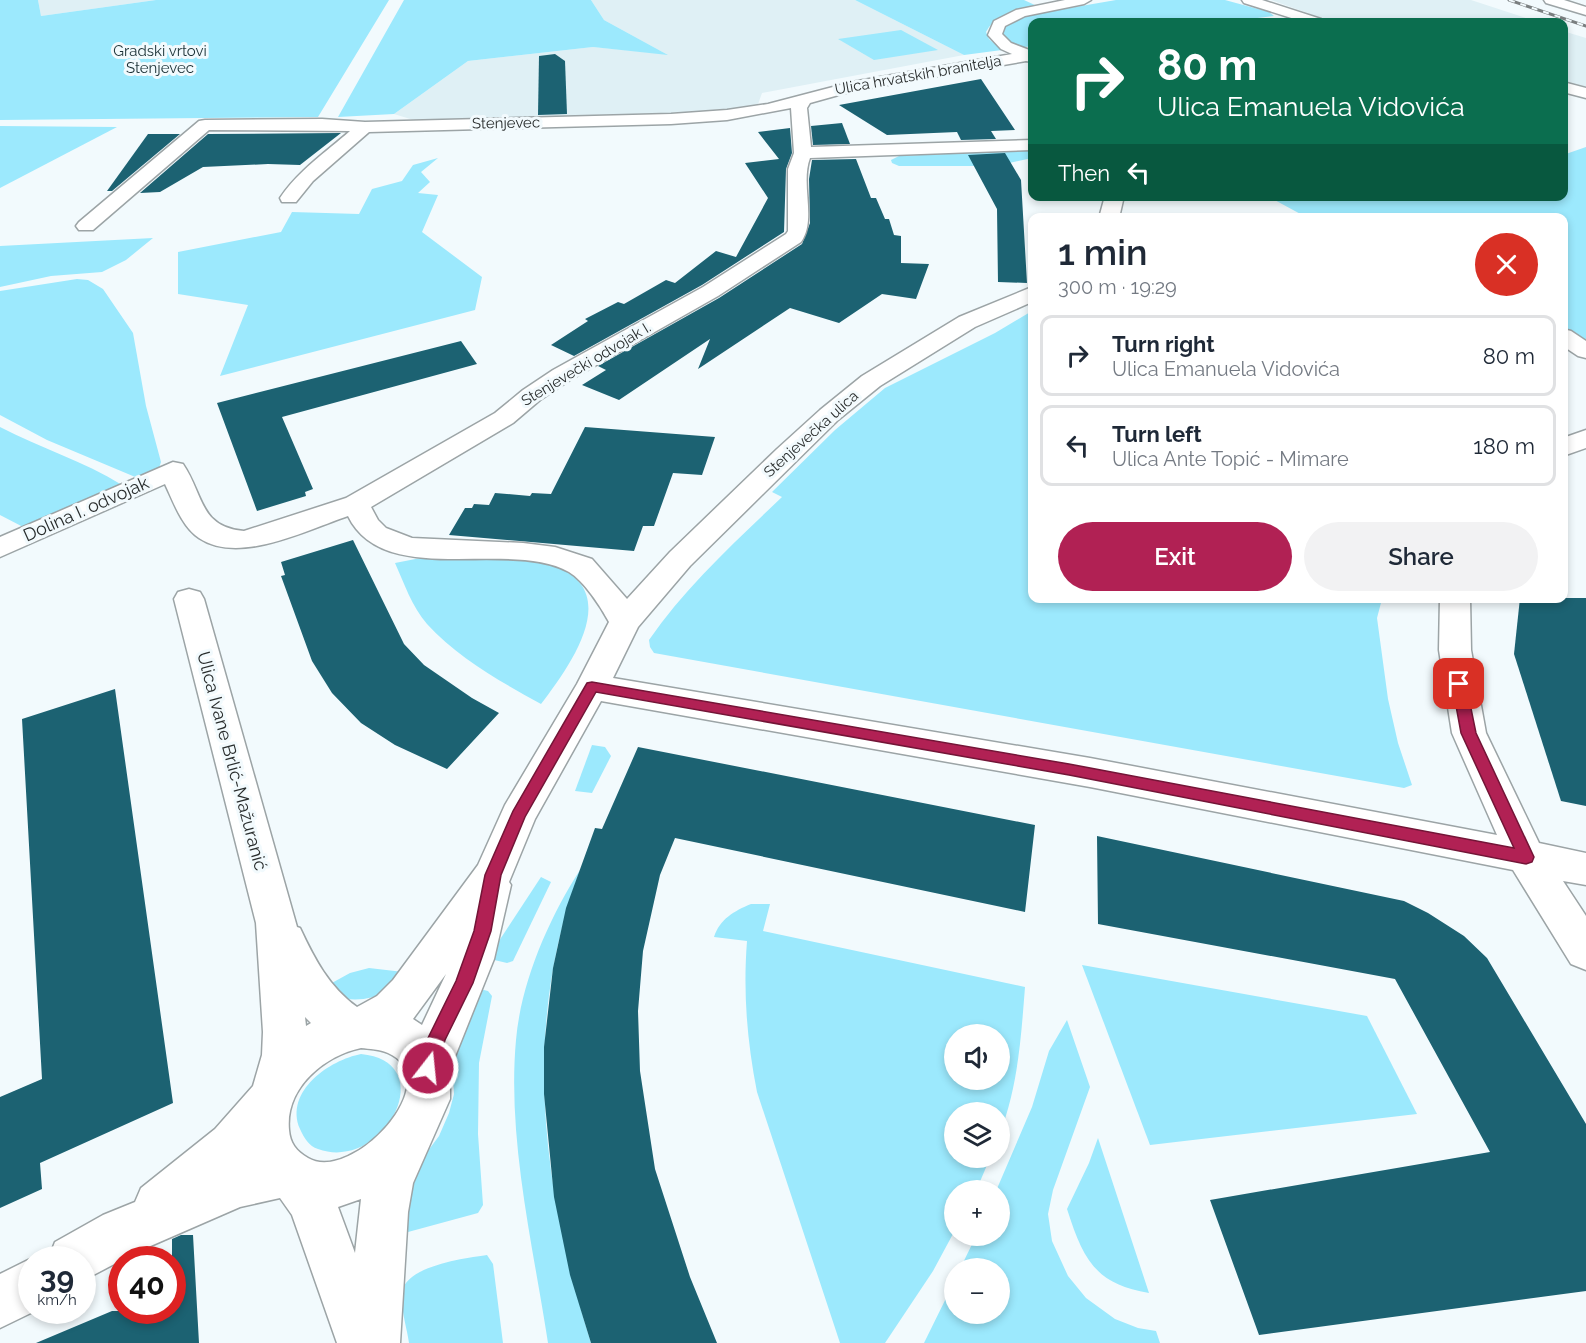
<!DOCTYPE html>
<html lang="en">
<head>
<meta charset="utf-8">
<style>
  body { margin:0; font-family:Raleway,sans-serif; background:#f2f2f3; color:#1f2937; height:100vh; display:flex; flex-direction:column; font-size:22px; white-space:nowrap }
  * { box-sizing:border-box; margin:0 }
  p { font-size:20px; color:#747a83 }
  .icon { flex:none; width:33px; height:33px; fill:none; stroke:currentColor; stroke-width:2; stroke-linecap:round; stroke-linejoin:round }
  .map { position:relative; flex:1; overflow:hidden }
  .sheet { position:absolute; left:1028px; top:213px; width:540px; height:390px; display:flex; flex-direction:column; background:#fff; border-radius:12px; box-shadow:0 3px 9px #0003 }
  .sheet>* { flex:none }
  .top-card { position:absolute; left:1028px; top:18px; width:540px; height:183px; border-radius:12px; box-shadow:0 3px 9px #0003; background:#0b6e4f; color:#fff; overflow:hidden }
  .controls { position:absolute; left:944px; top:1024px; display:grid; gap:12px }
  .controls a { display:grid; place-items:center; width:66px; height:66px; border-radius:50%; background:#fff; box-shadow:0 3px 9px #0003; font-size:30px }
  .speed { position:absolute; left:18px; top:1246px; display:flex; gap:12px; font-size:30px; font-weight:700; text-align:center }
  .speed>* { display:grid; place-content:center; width:78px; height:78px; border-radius:50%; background:#fff; box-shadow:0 3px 9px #0003; line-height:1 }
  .speed small { font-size:15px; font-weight:400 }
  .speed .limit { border:9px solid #d22; background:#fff; color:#111 }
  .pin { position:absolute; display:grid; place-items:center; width:51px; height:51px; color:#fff; margin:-26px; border-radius:12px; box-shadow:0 3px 9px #0006 }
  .me { position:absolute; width:66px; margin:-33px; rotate:16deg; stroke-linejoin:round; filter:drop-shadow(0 0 4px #0008) }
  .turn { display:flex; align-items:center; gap:21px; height:126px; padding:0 30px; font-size:27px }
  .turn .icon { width:78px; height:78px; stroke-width:2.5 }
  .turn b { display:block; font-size:42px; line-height:51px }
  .then { display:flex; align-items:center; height:57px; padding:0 30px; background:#0003; gap:12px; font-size:22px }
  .round { display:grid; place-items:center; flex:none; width:63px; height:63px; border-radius:32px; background:#f2f2f3 }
  .overview { display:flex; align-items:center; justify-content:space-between; height:102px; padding:0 30px }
  h1 { font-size:36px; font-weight:600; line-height:45px }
  .button { display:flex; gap:12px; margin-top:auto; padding:12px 30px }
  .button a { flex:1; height:69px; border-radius:36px; background:#b12154; color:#fff; font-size:24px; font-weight:600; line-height:69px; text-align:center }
  .button a+a { background:#f2f2f3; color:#1f2937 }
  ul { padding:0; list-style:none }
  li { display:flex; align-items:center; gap:18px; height:81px; margin:0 12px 9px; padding:0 18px; border:3px solid #e0e1e3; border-radius:12px }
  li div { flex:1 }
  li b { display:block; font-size:22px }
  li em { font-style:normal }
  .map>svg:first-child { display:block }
  .built { fill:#dff0f5 }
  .green { fill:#9ce9fd; fill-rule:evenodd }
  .building { fill:#1c6272 }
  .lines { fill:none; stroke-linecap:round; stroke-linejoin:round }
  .minor-casing { stroke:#9ca4a6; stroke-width:3 }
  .major-casing { stroke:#9ca4a6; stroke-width:3 }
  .minor { fill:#fff; fill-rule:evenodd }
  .major { fill:#fff; fill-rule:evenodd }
  .rail-casing { stroke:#7a7f80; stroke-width:3 }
  .rail { stroke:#f2fafd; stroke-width:2; stroke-dasharray:6; stroke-linecap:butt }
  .route { fill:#b12154; stroke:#731537; stroke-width:1.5 }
  .labels { text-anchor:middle; stroke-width:6; stroke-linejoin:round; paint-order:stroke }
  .far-park-label { font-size:15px; fill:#1a3035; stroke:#f2fafd }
  .far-street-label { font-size:15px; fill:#292d2d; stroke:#f2fafd }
  .street-label { font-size:18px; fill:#292d2d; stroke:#f2fafd }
</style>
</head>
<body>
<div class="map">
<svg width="1586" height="1343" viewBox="0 0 1586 1343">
  <rect width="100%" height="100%" fill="#f2fafd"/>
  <g class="built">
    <polygon points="38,0 156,0 41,16"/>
    <polygon points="591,0 855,0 964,55 762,93 757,107 680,117 420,122 394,114 468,61 593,47 666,54 604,20"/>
    <polygon points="1271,0 1471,0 1538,22 1333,22"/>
    <polygon points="1563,31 1586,38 1586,87 1563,81"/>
  </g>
  <g class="green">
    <polygon points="0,0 38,0 41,16 156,0 389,0 318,117 0,120"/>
    <polygon points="404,0 591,0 604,20 668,55 593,47 468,61 394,114 338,117"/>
    <path d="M855 0H1024L1037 6C1019 11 995 13 986 32L989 39 1002 50 964 55Z"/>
    <polygon points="1116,0 1225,0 1269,12 1274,16 1224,22 1032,22 1032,46 1018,48 1004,38 1002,33 1006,24 1023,16"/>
    <polygon points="901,30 938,50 874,60 838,39"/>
    <polygon points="0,126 117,127 0,188"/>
    <polygon points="1586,147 1586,348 1563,333 1563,218 1306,217 1269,197 1563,196 1563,155"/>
    <polygon points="1032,150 1032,158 996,166 899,166 892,163 891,160 899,156"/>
    <polygon points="438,158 421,172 430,182 418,193 438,195 422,232 482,277 475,310 220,376 248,305 178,294 178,252 281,232 292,212 359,214 372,189 402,181 413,165"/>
    <polygon points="153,238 126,260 102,272 51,276 0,287 0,246"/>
    <polygon points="77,279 88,280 103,289 133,333 146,406 161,462 159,468 140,479 47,440 0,415 0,291"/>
    <path d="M1032 311V598L1382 599 1377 618 1388 699 1398 743 1412 785 1404 788 654 653 650 647 649 640C686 586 735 542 782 497L772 492 835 430 885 388 995 333Z"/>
    <path d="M0 427C40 448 84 461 122 485L27 529 0 515Z"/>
    <path d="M441 554C477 556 518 553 551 565 626 589 570 666 541 704 501 682 458 658 427 624 412 607 404 583 395 563Z"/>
    <polygon points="592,745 605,747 611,756 592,793 575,791"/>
    <path d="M580 870C521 1029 542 1185 591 1343H548C533 1245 507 1139 516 1040 521 982 549 918 580 870Z"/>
    <polygon points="541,877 551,882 513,961 507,963 490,959 495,947"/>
    <path d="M751 904H770L763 931 1025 987C1021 1038 1018 1087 999 1136V1113H954V1158H990L976 1191H954V1232L933 1271 885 1343H840L757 1092C747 1041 743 993 747 941L714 937C720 919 734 911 751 904ZM954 1035H999V1080H954Z"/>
    <polygon points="1082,965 1367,1016 1417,1114 1150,1145"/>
    <path d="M369 968 412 973C388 990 377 1002 346 999L330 984 350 973Z"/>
    <polygon points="476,988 488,991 492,996 479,1063 478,1134 483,1205 478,1213 397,1235 413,1171 439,1136 449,1113 454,1094 452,1057"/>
    <polygon points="1067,1020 1090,1087 1053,1190 1048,1214 1052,1241 1068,1276 1086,1298 1115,1319 1138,1328 1156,1331 1160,1343 924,1343 954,1282 954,1314 999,1314 999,1269 960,1269 976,1236 999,1236 999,1191 996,1191 1032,1107 1049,1051"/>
    <path d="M361 1054C443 1062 383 1173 318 1149 309 1146 304 1138 300 1129 284 1091 330 1060 361 1054Z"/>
    <path d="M1098 1138 1149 1293C1095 1284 1083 1259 1067 1209L1089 1163Z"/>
    <path d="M487 1255 493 1264 503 1343H409C407 1328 400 1307 402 1292 406 1266 465 1258 487 1255Z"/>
  </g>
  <g class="building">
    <polygon points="555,54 565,61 567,114 538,115 539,56"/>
    <polygon points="981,79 1015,130 991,131 996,139 961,140 957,132 887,135 839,105"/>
    <polygon points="842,123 850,144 813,145 811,126"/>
    <polygon points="790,128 792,153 786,169 784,232 702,285 574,356 551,345 588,321 585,319 618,302 624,304 666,280 675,283 716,251 736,257 768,198 745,163 779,159 758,132"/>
    <polygon points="341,133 300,165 268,164 203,167 160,192 140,193 208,134"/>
    <polygon points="148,134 180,134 112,191 107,191"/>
    <polygon points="1005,153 1021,180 1027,283 998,282 997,209 968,155"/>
    <polygon points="856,159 871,198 876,198 885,219 889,219 894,235 901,236 901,263 929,264 916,299 882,294 839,323 790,308 698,369 710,339 619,400 582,385 606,370 598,366 719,298 802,244 810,223 809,179 812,160"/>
    <polygon points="461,341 477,364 282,417 313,489 305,492 306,496 257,511 217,403"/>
    <polygon points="585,427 715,437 702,475 673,473 654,526 643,526 634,551 449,535 465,508 472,508 474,504 489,505 495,493 530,496 532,493 551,494"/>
    <polygon points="353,540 404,644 424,665 472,698 499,713 447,769 395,745 361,723 332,693 312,661 281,576 285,575 281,562"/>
    <polygon points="1520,598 1586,598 1586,806 1561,801 1514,654"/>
    <polygon points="115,689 173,1103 40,1163 42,1189 0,1208 0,1097 42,1079 22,719"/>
    <polygon points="638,747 1035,825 1025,912 675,838 660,875 643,951 638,1011 640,1071 655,1169 690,1277 717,1343 591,1343 570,1275 554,1197 544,1094 544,1047 553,968 566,908 595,828 602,829"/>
    <polygon points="1097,836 1404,901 1428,913 1464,936 1487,958 1586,1124 1586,1291 1259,1335 1210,1200 1490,1152 1395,979 1098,924"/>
    <polygon points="181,1235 193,1235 199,1343 36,1343 112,1311 172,1311 172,1239"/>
  </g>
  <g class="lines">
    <defs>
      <g id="minor">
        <path d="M1065 0H1091L1084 4 1025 16 1005 26 1002 34 1011 43 1032 51V62L1026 61 853 91 810 103 807 108 811 147 1032 140V150L810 158C800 185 817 219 801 242L718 296 570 380 540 400 513 423 371 507 378 520 386 528 412 538 523 543 555 547 592 559 627 599 670 552 777 449 820 410 862 376 959 317 1032 287V302L975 327 880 386 838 420 690 566 638 627 613 678 1090 758 1497 835 1452 733 1439 650 1440 598H1470L1471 650 1486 733 1539 843 1586 853V885L1563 881 1586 916V970L1571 964 1513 870 1090 787 601 701 535 819 509 882 511 885 494 959 450 1069V1099L413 1183 408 1212 400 1343H337L292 1215 280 1198 240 1207 139 1251 82 1281V1260H48L55 1242 103 1215 135 1202 141 1188 215 1129 253 1086 262 1055 263 1032 256 923 174 599 178 592 189 589 200 592 204 599 297 927 300 928C314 958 329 987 357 1007L377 996 393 980 478 865 505 805 577 684 609 622C601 607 584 581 569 572 509 538 384 590 348 516 307 530 239 565 199 538 182 527 173 501 165 484L0 557V537L173 462 183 464C204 495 199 527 244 531L346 498 495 413 523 390 553 370 703 287 786 234 788 231V169L794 153 791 108 727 120 671 124 369 132 313 181 296 202H282L280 198C298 171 326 152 350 131L209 130 93 230H79L76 226 79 222 199 121 205 120 322 119 365 122 671 114 727 110 768 104 852 82 1012 54 1001 49 988 35 994 21 1016 10ZM446 974 422 1025 413 1019ZM305 1017 311 1023 306 1026ZM361 1048C369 1049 380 1049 388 1053 449 1080 352 1184 308 1158 296 1151 290 1143 289 1130 285 1088 324 1056 361 1048ZM361 1199 355 1253 338 1207Z"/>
        <polygon points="1242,0 1262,0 1321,19 1323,22 1304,22 1244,3"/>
        <polygon points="1563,82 1586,88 1586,98 1563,92"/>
        <polygon points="1105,196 1124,196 1119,218 1099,218"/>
        <polygon points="1563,329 1571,331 1586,341 1586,358 1578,356 1563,346"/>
        <polygon points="1586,430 1586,448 1563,456 1563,438"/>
        <polygon points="32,1258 36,1260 32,1260 32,1311 35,1311 0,1328 0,1274"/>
      </g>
      <polygon id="major" points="1544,0 1564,0 1586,7 1586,15 1546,3"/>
    </defs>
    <use href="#minor" class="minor-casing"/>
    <use href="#major" class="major-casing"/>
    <use href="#minor" class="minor"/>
    <use href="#major" class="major"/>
    <defs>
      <polyline id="rail" points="1509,0 1586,26"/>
    </defs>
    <use href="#rail" class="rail-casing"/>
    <use href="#rail" class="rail"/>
  </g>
  <polygon class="route" points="1459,679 1466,684 1476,733 1534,857 1532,862 1526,864 1069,775 596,692 525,817 501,875 491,931 473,983 445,1040 435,1075 428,1078 421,1075 419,1068 428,1038 456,981 474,931 485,875 513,811 587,683 592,682 1069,764 1514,848 1461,733 1452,684"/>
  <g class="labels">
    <g class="far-park-label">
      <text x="160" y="56">Gradski vrtovi<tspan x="160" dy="17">Stenjevec</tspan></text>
    </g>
    <g class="far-street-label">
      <text transform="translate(918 75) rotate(-10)" y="5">Ulica hrvatskih branitelja</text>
      <text transform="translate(506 123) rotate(-1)" y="5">Stenjevec</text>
      <text transform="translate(586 364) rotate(-31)" y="5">Stenjevečki odvojak I.</text>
      <text transform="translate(811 434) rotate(-42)" y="5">Stenjevečka ulica</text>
    </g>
    <g class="street-label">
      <text transform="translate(86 509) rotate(-24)" y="6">Dolina I. odvojak</text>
      <text transform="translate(232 761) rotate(75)" y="6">Ulica Ivane Brlić-Mažuranić</text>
    </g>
  </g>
</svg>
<div class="controls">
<a><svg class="icon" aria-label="sound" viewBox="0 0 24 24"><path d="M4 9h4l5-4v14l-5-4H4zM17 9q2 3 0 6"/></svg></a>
<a><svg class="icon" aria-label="layers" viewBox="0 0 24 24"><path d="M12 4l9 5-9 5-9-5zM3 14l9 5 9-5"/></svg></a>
<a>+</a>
<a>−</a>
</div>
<div class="speed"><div>39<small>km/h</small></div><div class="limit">40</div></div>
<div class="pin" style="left:1459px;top:684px;background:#d93025"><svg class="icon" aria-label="arrive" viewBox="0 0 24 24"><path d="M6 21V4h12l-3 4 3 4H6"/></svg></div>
<svg class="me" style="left:428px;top:1068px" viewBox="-20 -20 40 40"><circle r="17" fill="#b12154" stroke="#fff" stroke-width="3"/><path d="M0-11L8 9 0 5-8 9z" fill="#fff"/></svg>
<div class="top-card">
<div class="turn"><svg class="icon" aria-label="right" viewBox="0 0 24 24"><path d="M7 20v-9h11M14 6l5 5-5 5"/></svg><div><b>80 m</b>Ulica Emanuela Vidovića</div></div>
<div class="then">Then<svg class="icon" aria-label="left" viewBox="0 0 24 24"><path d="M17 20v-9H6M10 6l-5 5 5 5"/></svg></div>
</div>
<section class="sheet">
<div class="overview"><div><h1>1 min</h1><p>300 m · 19:29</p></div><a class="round" style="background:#d93025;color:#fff"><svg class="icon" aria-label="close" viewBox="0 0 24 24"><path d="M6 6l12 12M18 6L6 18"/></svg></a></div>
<ul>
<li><svg class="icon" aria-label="right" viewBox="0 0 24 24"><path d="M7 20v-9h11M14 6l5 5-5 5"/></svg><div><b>Turn right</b><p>Ulica Emanuela Vidovića</p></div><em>80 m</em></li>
<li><svg class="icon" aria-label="left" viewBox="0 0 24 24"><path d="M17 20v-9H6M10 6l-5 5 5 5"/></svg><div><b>Turn left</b><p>Ulica Ante Topić - Mimare</p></div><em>180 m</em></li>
</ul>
<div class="button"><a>Exit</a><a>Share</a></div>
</section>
</div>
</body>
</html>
